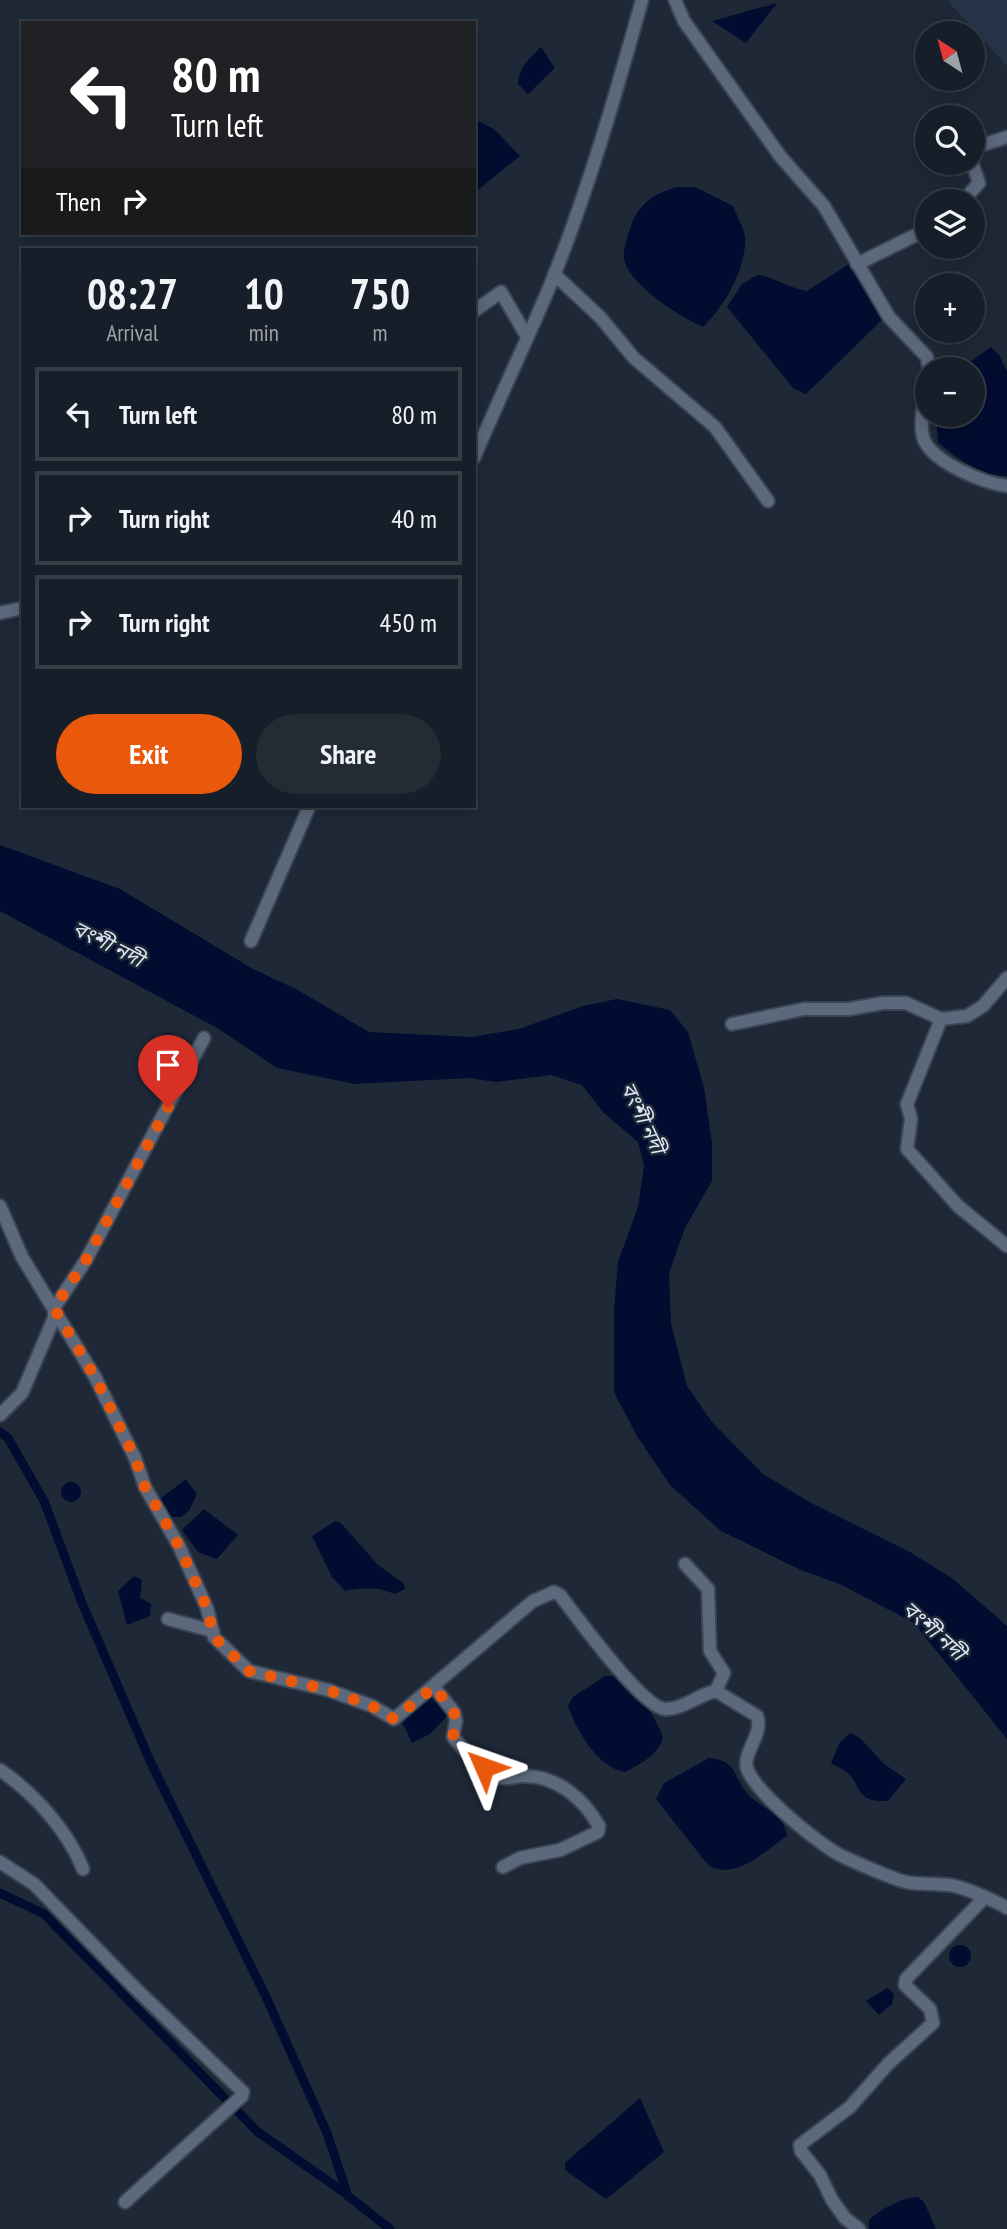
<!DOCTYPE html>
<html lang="en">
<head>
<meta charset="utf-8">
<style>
  body { margin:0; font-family:"PT Sans Narrow","Noto Sans Bengali",sans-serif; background:#232b35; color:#f1f3f6; height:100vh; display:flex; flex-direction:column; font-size:26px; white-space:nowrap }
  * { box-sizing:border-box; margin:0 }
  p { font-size:23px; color:#9ea2a8 }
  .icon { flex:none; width:38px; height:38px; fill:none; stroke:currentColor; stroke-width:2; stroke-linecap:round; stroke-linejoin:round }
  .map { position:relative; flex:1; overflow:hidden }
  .details { position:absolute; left:21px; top:248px; width:455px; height:560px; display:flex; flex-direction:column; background:#161e29; border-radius:0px; box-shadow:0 4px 18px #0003,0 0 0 2px #353c46 }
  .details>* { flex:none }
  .hud { position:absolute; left:21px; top:21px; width:455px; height:214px; border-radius:0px; box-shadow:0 4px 18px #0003,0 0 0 2px #353c46; background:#202124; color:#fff; overflow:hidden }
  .needle { width:46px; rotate:324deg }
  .buttons { position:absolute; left:915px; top:21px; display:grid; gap:14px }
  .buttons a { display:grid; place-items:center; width:70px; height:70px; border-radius:50%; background:#161e29; box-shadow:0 4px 18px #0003,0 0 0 2px #353c46; font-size:35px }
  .pin { position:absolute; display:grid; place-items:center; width:60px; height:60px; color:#fff; margin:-72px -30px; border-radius:50% 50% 50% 0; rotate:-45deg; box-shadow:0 0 7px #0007 }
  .pin .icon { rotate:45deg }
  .me { position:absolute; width:77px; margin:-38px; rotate:313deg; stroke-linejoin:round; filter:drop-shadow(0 0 5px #0008) }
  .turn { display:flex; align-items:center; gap:24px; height:147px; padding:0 35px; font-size:32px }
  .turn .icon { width:91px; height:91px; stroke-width:2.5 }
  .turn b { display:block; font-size:49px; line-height:60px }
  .then { display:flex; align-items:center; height:66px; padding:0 35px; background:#0003; gap:14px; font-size:26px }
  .eta { display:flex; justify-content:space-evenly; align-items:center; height:119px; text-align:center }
  .eta b { font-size:42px; font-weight:700; line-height:49px }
  .primary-button { display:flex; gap:14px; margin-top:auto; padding:14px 35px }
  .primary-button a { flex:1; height:80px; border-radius:42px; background:#ea580c; color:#fff; font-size:28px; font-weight:700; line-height:80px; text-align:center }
  .primary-button a+a { background:#232b35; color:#f1f3f6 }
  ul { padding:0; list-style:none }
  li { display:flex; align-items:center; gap:21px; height:94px; margin:0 14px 10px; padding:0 21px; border:4px solid #353c46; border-radius:0px }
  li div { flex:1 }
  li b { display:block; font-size:26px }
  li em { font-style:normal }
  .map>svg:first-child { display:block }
  .built { fill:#273448 }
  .water { fill:#000c30 }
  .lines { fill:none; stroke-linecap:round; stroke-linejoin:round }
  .canal { stroke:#000c30; stroke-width:9 }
  .minor-casing { stroke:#3a4452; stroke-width:16 }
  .minor { stroke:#5c687c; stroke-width:12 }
  .route { stroke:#ea580c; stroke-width:12; stroke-dasharray:0 21.6 }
  .labels { text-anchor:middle; stroke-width:5; stroke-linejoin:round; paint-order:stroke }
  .water-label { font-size:21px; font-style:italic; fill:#dce5f3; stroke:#1e2837 }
</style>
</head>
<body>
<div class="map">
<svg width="1007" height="2229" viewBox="0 0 1007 2229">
  <rect width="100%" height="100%" fill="#1e2837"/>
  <polygon class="built" points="947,0 1007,0 1007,66"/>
  <g class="water">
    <polygon points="777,3 746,43 712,21"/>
    <path d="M541 47 555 68 528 94 518 84C519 67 530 58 541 47Z"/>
    <polygon points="474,119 494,129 520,156 474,193"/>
    <path d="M677 187H695L733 206C736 215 744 227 745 237 747 268 724 307 703 327 681 317 628 285 624 258 623 249 628 234 631 226 639 203 654 194 677 187Z"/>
    <path d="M849 264 883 319 806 394 794 389 727 307 742 284 758 275C776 278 789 288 807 291Z"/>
    <path d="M991 347 999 355 1007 371V476C982 477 956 458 938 442L936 415H973V369H960Z"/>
    <polygon points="0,845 120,889 253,969 296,989 369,1032 472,1037 519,1029 583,1006 617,999 670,1010 688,1032 704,1088 712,1143 712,1181 685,1228 669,1273 671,1324 687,1386 712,1422 763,1474 811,1503 910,1552 953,1579 1007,1626 1007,1739 914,1623 840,1584 801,1570 721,1531 670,1485 637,1436 614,1392 614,1310 618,1262 638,1207 644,1165 638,1142 603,1112 582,1085 551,1075 496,1082 469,1078 355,1084 277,1068 217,1028 0,911"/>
    <polygon points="186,1479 197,1494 189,1511 181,1517 171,1517 160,1506 160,1499"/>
    <circle cx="71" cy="1492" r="10"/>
    <polygon points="204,1509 238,1535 217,1559 198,1552 182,1530"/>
    <path d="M335 1521 341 1523 377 1564 404 1584 405 1589 395 1594C378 1587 363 1587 345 1591L332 1577 312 1536Z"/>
    <polygon points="134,1576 142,1580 140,1598 151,1604 150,1616 127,1625 118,1591"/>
    <path d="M605 1676C609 1676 617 1676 621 1678 632 1684 666 1729 662 1741 656 1756 639 1765 625 1772 598 1768 576 1730 568 1706L573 1697Z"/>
    <polygon points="432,1694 450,1713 430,1734 412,1743 401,1720"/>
    <path d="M850 1733 860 1738 884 1764 906 1779 888 1801C859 1802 863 1793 850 1775 845 1769 837 1767 831 1763L840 1742Z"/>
    <path d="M709 1758C739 1761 732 1776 747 1793 762 1810 783 1811 787 1836 766 1850 735 1882 708 1865L656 1799 664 1783Z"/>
    <circle cx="960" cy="1956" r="11"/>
    <polygon points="887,1988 894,1994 892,2004 879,2015 866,2001"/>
    <polygon points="640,2098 664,2152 606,2199 565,2170 565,2163"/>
    <path d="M918 2197 924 2202 936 2229H869V2220C883 2208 900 2198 918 2197Z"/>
  </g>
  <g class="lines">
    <g class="canal">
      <polyline points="0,1432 8,1438 44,1501 82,1603 151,1763 267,1999 327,2133 348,2196 390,2229"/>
      <polyline points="0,1893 44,1914 258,2132 348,2195"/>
    </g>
    <defs>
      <g id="minor">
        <polyline points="675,0 684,21 780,156 824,206 889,317 927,357 929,369"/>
        <polyline points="973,148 1007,137"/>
        <polyline points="963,201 979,183 972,163"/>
        <polyline points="857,264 928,229"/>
        <polyline points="554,274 600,317 634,358 715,427 768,501"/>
        <polyline points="474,311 501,292 526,335"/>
        <path d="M928 382C925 399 919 420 923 437 930 462 984 483 1007 486"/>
        <path d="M474 458C498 401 525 345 549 288 587 195 615 97 642 0"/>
        <polyline points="0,613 23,608"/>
        <polyline points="251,941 309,807"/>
        <polyline points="941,1019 907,1104 911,1119 907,1149 958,1206 1007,1246"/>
        <polyline points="732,1024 804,1009 849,1009 883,1003 906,1003 941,1019 967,1016 983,1006 1007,978"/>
        <path d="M0 1206 22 1257 95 1377 135 1458 145 1487 179 1546 207 1608 214 1637 249 1671 328 1690 372 1706 394 1719 533 1601 554 1592 560 1595C576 1616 642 1707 665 1709 682 1710 699 1694 716 1691L757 1716C764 1736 740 1754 748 1771 759 1795 810 1836 833 1851 841 1857 896 1880 906 1882 920 1885 935 1883 949 1885 961 1886 996 1901 1007 1908"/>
        <polyline points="0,1415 22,1393 54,1318 54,1308 86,1260 204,1038"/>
        <polyline points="685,1564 708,1589 710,1651 724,1673 716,1691"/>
        <polyline points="168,1619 213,1631"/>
        <path d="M434 1687 454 1712 456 1721 453 1737 468 1754 499 1777C508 1780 514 1776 522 1776 556 1775 583 1798 599 1826L598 1832 560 1850 520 1858 503 1867"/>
        <path d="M0 1770C34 1793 68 1831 83 1869"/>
        <polyline points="0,1862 34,1884 135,1988 243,2092 242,2096 125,2202"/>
        <polyline points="859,2229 845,2218 832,2200 820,2175 801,2151 800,2145 850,2107 888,2064 933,2023 930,2009 905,1985 906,1979 985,1897"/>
      </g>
    </defs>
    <use href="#minor" class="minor-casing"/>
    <use href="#minor" class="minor"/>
  </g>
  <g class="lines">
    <polyline class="route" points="168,1107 86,1260 54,1308 95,1377 135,1458 145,1487 179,1546 207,1608 214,1637 249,1671 328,1690 372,1706 394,1719 434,1687 454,1712 456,1721 453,1737 484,1767"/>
  </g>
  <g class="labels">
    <g class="water-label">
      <text transform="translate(108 944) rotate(27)" y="7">বংশী নদী</text>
      <text transform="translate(643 1118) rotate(65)" y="7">বংশী নদী</text>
      <text transform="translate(934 1631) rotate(42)" y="7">বংশী নদী</text>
    </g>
  </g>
</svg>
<div class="buttons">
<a><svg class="needle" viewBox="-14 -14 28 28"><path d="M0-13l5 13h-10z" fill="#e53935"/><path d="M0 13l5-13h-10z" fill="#9ea2a8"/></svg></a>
<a><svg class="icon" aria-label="search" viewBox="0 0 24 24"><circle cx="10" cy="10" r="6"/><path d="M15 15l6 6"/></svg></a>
<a><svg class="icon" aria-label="layers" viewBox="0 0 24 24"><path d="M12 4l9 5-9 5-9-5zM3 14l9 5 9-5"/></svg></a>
<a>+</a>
<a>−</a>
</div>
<div class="pin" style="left:168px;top:1107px;background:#d93025"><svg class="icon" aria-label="arrive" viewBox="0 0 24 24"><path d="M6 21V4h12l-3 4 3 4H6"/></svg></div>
<svg class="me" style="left:484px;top:1767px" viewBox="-20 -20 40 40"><path d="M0-17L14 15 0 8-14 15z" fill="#ea580c" stroke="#fff" stroke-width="4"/></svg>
<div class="hud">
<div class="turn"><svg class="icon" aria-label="left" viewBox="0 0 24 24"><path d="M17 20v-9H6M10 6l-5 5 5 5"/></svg><div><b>80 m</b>Turn left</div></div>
<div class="then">Then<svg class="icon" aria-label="right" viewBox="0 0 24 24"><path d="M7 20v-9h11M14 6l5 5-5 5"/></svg></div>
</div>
<section class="details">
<div class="eta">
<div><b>08:27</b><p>Arrival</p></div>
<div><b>10</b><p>min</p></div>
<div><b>750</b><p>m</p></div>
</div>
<ul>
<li><svg class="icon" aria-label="left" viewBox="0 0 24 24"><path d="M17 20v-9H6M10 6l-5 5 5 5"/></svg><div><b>Turn left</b></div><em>80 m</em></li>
<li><svg class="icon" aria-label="right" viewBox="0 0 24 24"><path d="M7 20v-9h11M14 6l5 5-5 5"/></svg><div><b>Turn right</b></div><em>40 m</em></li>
<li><svg class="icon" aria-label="right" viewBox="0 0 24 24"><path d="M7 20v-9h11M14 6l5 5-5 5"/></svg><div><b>Turn right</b></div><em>450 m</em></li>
</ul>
<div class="primary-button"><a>Exit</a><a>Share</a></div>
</section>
</div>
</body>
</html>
